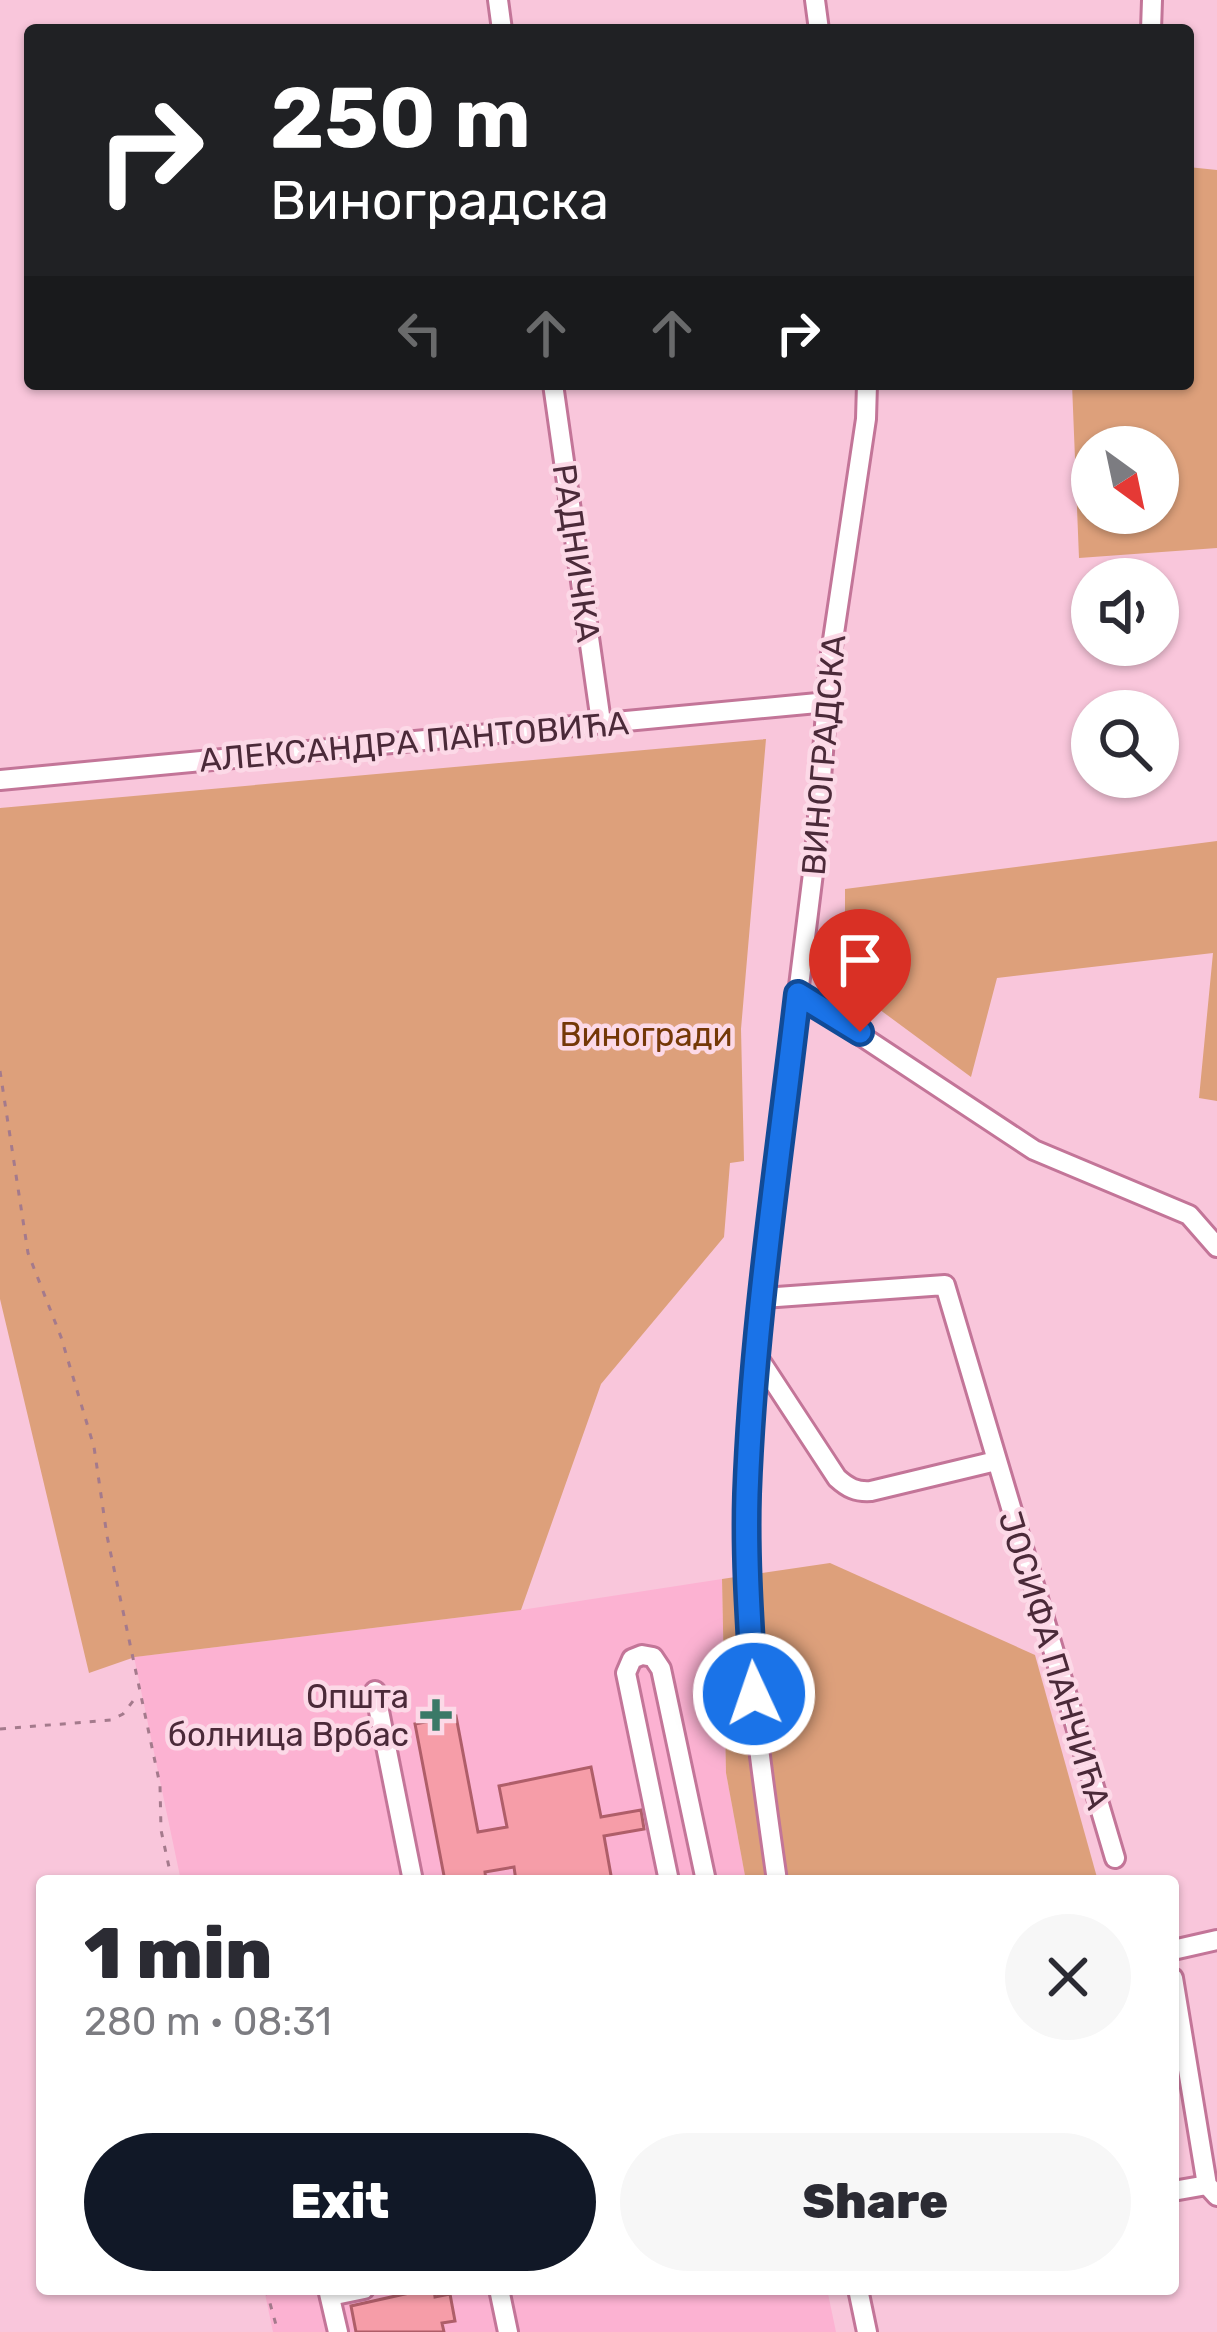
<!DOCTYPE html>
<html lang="en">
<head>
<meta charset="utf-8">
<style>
  body { margin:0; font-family:Rubik,sans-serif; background:#f7f7f7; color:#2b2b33; height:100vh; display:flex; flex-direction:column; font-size:45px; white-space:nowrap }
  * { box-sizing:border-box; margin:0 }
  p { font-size:39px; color:#7c7c81 }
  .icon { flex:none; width:66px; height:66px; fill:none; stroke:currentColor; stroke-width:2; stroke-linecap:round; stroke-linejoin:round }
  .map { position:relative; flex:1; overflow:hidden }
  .details { position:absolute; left:36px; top:1875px; width:1143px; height:420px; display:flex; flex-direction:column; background:#fff; border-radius:12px; box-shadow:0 3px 9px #0004 }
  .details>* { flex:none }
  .banner { position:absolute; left:24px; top:24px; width:1170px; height:366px; border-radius:12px; box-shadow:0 3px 9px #0004; background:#202124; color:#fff; overflow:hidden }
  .needle { width:78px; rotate:147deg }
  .fabs { position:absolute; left:1071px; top:426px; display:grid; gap:24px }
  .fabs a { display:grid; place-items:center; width:108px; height:108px; border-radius:50%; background:#fff; box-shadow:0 3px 9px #0004; font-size:60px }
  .pin { position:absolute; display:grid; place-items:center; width:102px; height:102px; color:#fff; margin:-123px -51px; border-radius:50% 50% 50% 0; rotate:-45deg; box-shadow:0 0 12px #0007 }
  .pin .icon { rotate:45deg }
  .me { position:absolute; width:132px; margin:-66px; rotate:357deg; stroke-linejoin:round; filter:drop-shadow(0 0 9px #0008) }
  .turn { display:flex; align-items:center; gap:42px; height:252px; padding:0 48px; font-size:54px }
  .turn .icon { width:156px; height:156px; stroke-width:2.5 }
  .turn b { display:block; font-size:84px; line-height:102px }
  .lanes { display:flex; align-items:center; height:114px; padding:0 48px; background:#0003; justify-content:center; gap:60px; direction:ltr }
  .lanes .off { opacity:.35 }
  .round { display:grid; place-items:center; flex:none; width:126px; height:126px; border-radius:63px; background:#f7f7f7 }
  .overview { display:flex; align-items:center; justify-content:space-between; height:204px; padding:0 48px }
  h1 { font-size:72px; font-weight:800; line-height:90px }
  .primary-button { display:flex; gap:24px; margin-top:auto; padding:24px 48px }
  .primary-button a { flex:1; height:138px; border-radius:72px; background:#111827; color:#fff; font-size:48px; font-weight:800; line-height:138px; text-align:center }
  .primary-button a+a { background:#f7f7f7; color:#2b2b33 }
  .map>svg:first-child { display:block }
  .built { fill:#fcb2d2 }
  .green { fill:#dda07b; fill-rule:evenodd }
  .building { fill:#f69da8; stroke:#af5e69; stroke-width:3 }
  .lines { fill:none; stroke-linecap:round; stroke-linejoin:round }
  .minor-casing { stroke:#c37598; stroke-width:24 }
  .path { stroke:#a47a8c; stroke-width:3; stroke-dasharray:6 9; stroke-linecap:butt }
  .minor { stroke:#fff; stroke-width:18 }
  .route-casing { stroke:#114b97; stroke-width:30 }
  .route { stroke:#1a73e8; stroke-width:21 }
  .poi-dot { fill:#3a7967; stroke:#fcd9e7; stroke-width:4.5 }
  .labels { text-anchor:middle; stroke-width:9; stroke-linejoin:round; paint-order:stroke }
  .street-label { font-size:33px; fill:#4b2a39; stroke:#fcd9e7 }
  .park-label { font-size:33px; fill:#743807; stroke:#fcd9e7 }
  .poi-label { font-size:33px; fill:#4b2a39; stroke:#fcd9e7; text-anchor:end }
</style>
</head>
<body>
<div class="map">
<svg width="1217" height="2332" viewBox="0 0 1217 2332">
  <rect width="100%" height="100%" fill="#f9c6db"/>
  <g class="built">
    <polygon points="722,1579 726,1773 746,1881 181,1881 134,1657 521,1610"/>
    <polygon points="264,2289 827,2289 836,2332 273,2332"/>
  </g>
  <g class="green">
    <path d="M1188 167 1217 170V548L1079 558 1072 384H1188ZM1092 447H1158V513H1092Z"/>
    <polygon points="766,739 741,1029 744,1161 730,1163 724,1237 601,1384 521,1610 135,1657 89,1673 0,1299 0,808"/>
    <polygon points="1217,841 1217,1101 1199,1098 1213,953 997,978 971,1077 845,984 845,889"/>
    <polygon points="830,1563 1035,1655 1098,1881 746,1881 726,1773 722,1579"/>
  </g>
  <g class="building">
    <polygon points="456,1716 478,1832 507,1827 499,1786 591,1767 601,1817 641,1810 644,1829 604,1836 612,1881 516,1881 514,1867 485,1872 486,1881 445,1881 415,1724"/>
    <polygon points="408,2289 434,2289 435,2297 450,2294 455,2321 442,2323 444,2332 356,2332 351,2306 409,2293"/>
  </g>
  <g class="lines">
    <defs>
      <g id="minor">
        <polyline points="498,0 502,30"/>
        <polyline points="815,0 819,30"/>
        <polyline points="1151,30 1152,0"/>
        <polyline points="553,384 601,722"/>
        <polyline points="867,384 866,419 830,660 815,857 798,994 1034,1150 1189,1215 1217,1247"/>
        <polyline points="0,780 828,702"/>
        <polyline points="763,1298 945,1285 1115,1858"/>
        <path d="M757 1356 837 1478C848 1488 856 1492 871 1491L996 1461"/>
        <polyline points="375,1691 413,1881"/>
        <polyline points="669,1881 626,1673 632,1659 642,1655 653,1657 661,1669 706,1881"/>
        <path d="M777 1881C762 1774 745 1664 746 1555 747 1367 777 1181 798 994"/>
        <polyline points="1173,1950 1217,1940"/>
        <polyline points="1173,1978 1207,2185 1217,2196"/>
        <polyline points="1173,2191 1207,2185"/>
        <polyline points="328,2289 338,2332"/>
        <polyline points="499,2289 508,2332"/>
        <polyline points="858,2289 867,2332"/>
        <polyline points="330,2296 364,2289"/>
      </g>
    </defs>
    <use href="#minor" class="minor-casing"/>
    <g class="path">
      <polyline points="0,1071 28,1253 61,1337 94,1447 107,1536 160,1785 161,1830 172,1881"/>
      <polyline points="0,1729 111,1720 123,1714 137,1696"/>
      <polyline points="266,2289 278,2332"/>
    </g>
    <use href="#minor" class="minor"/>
  </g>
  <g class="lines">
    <defs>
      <path id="route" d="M754 1694C750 1627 745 1561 747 1494 753 1327 779 1160 798 994L860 1032"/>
    </defs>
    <use href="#route" class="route-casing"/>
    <use href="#route" class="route"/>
  </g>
  <path class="poi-dot" d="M430 1697h12v12h12v12h-12v12h-12v-12h-12v-12h12z"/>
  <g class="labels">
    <g class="street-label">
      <text transform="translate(577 553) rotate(82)" y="12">РАДНИЧКА</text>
      <text transform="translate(414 741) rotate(-5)" y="12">АЛЕКСАНДРА ПАНТОВИЋА</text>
      <text transform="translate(823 755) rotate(-85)" y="12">ВИНОГРАДСКА</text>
      <text transform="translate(1055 1660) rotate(73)" y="12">ЈОСИФА ПАНЧИЋА</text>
    </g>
    <g class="park-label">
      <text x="646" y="1046">Виногради</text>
    </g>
    <g class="poi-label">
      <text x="409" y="1708">Општа<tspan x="409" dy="38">болница Врбас</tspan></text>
    </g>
  </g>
</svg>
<div class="fabs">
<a><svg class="needle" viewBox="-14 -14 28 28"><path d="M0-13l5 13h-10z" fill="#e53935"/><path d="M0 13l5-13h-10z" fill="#7c7c81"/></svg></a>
<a><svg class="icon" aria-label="sound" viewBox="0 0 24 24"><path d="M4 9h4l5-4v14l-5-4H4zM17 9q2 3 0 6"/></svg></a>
<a><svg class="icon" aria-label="search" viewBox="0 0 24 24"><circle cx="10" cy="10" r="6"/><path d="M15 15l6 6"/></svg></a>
</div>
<div class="pin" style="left:860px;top:1032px;background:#d93025"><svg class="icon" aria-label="arrive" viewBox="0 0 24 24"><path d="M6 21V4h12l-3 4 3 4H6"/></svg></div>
<svg class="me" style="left:754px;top:1694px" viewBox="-20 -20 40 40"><circle r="17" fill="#1a73e8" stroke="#fff" stroke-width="3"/><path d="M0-11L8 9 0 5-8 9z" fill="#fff"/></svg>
<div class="banner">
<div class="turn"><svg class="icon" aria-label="right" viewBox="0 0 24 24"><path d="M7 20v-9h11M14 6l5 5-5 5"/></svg><div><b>250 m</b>Виноградска</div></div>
<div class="lanes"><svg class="icon off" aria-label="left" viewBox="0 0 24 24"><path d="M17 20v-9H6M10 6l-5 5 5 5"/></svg><svg class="icon off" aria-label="ahead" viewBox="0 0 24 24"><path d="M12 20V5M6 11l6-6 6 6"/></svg><svg class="icon off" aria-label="ahead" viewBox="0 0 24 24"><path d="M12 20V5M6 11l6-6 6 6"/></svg><svg class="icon" aria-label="right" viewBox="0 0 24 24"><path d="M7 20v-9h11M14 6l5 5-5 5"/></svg></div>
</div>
<section class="details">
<div class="overview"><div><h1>1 min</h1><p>280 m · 08:31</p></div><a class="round"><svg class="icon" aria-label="close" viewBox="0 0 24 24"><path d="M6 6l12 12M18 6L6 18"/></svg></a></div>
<div class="primary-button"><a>Exit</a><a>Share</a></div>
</section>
</div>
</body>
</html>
